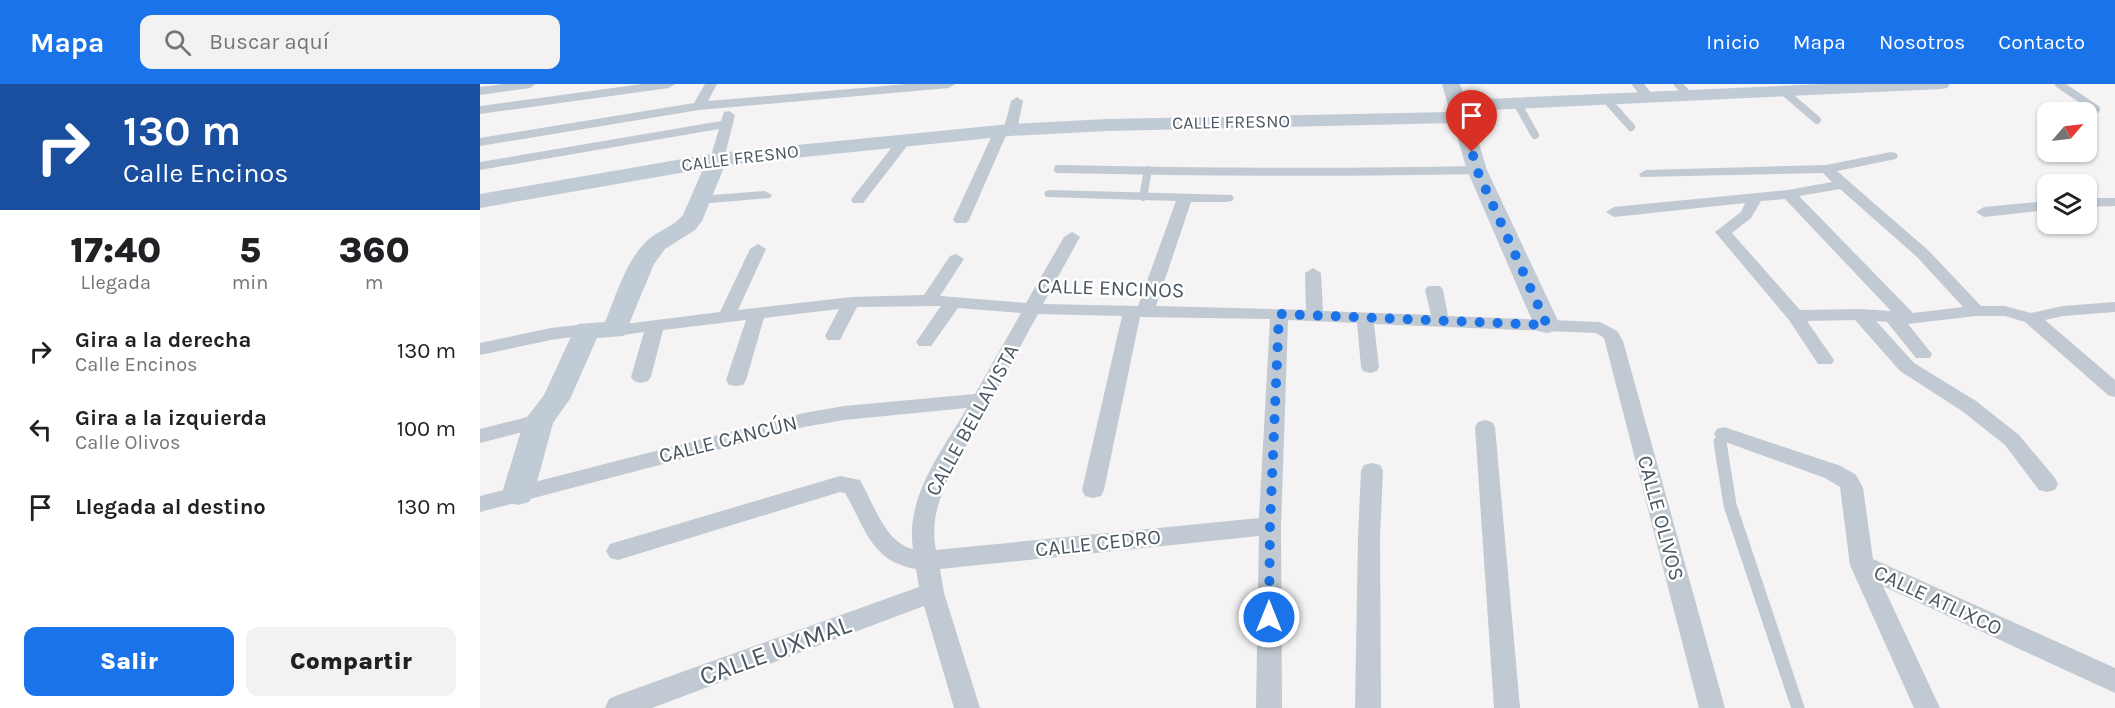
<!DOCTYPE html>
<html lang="es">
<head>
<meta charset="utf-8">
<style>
  body { margin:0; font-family:Karla,sans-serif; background:#f2f2f2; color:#202124; height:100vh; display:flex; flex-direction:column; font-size:22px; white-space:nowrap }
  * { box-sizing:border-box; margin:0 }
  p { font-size:20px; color:#757577 }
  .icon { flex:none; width:33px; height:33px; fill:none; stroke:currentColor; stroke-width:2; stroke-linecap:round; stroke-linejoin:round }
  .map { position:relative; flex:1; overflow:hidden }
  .details { display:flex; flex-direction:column; background:#fff; width:480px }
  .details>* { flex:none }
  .banner { background:#1a4fa0; color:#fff; overflow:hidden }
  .needle { width:39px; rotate:62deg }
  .fabs { position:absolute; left:1557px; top:18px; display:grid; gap:12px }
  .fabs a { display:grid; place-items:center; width:60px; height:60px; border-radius:12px; background:#fff; box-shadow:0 2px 4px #0004; font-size:30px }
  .pin { position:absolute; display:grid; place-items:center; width:51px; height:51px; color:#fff; margin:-62px -26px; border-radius:50% 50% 50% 0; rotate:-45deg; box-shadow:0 0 6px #0007 }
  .pin .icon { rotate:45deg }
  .me { position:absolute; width:66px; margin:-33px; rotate:0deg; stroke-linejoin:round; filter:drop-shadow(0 0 4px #0008) }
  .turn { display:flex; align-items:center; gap:21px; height:126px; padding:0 24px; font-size:27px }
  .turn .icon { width:78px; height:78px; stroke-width:2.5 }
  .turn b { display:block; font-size:42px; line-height:51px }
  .eta { display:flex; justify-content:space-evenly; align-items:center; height:102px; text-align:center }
  .eta b { font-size:36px; font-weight:800; line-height:42px }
  .button { display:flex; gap:12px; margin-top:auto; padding:12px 24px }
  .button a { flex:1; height:69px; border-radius:12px; background:#1a73e8; color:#fff; font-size:24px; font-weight:800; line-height:69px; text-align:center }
  .button a+a { background:#f2f2f2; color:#202124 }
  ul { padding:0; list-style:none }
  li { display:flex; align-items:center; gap:18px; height:78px; padding:0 24px }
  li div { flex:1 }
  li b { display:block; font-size:22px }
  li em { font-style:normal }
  header { display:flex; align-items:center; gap:36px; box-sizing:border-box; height:84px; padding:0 30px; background:#1a73e8; color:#fff }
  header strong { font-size:28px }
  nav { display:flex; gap:33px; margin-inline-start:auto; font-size:21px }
  .search { width:420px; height:54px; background:#f2f2f2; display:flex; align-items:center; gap:15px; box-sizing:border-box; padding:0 21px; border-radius:12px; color:#757577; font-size:22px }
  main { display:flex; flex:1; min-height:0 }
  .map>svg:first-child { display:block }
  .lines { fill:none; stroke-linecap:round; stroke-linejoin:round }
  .lane-far2 { stroke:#c1cad2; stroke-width:8 }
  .lane-far1 { stroke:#c1cad2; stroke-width:10 }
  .lane { stroke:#c1cad2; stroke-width:13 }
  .street { fill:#c1cad2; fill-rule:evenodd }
  .secondary { fill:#c1cbd6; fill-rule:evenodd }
  .route { stroke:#1a73e8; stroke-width:10; stroke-dasharray:0 18 }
  .labels { text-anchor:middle; stroke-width:5; stroke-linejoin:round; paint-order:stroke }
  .far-street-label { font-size:18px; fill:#4a5661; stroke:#fff }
  .street-label { font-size:21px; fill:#4a5661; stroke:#fff }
  .near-street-label { font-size:26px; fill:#4a5661; stroke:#fff }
</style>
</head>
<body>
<header>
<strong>Mapa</strong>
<div class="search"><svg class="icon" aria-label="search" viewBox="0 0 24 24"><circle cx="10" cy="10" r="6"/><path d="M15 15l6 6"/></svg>Buscar aquí</div>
<nav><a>Inicio</a><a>Mapa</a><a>Nosotros</a><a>Contacto</a></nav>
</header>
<main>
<section class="details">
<div class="banner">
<div class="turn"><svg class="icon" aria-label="right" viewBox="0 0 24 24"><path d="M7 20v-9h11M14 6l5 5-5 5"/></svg><div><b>130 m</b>Calle Encinos</div></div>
</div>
<div class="eta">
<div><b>17:40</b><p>Llegada</p></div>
<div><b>5</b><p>min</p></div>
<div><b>360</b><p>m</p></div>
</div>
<ul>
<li><svg class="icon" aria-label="right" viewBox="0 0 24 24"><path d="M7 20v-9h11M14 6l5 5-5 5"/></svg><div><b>Gira a la derecha</b><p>Calle Encinos</p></div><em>130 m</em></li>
<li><svg class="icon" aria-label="left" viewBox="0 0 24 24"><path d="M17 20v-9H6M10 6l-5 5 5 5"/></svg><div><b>Gira a la izquierda</b><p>Calle Olivos</p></div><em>100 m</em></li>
<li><svg class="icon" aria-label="arrive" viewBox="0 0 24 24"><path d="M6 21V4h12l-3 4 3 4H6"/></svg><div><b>Llegada al destino</b></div><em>130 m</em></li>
</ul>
<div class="button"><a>Salir</a><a>Compartir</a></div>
</section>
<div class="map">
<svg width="1635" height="624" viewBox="0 0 1635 624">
  <rect width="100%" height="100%" fill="#f5f3f3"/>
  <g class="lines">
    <g class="lane-far2">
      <polyline points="1198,0 1209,12"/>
      <polyline points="1579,0 1616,25"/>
      <polyline points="1303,7 1337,36"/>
      <polyline points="1127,16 1151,43"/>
      <polyline points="1037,19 1055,51"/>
      <polyline points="1593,28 1616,25"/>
      <path d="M578 85C718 88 857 89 997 86"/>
      <polyline points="663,113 668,86"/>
    </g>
    <polyline class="lane-far1" points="1241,360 1240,356 1244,350"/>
    <polyline class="lane" points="1240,358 1250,421 1318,624"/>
    <g class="street">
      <polygon points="24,0 56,0 50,4 0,11 0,3"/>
      <polygon points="162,0 195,0 189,4 0,30 0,22"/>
      <polygon points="225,0 237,0 228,17 427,0 475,0 469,4 219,26 0,62 0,54 214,19"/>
      <polygon points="1151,0 1164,0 1176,15 1174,18 1166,18"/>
      <polygon points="537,13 543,17 537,46 535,49 527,49 489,136 486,139 476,139 473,136 514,47 516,44 524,44 531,17"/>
      <polygon points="249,27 255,31 244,75 237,79 230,75 239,45 0,86 0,78 241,37 244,28"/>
      <polygon points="424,53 431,57 383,119 373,119 371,116 373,113 419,54"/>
      <path d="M1411 68 1416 69 1418 72 1416 75 1357 87 1449 167 1501 222H1525L1551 229 1583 222 1635 218V228L1583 232 1565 236 1635 296V313L1628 311 1545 238 1525 232H1496L1428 240 1452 270 1450 274H1436L1407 238 1396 237 1434 279 1496 317 1539 351 1575 394 1578 400 1575 406 1567 408 1559 406 1525 361 1482 327 1420 287 1375 236 1327 237 1354 276 1352 280H1338L1309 236 1235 148 1261 128 1265 119 1134 133 1126 128 1134 123 1308 106 1352 98 1343 89 1161 93 1159 90 1166 86 1346 81ZM1360 105 1437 173 1483 223 1433 229 1319 112ZM1305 115 1411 227 1380 225 1320 226 1252 149 1271 134 1281 117Z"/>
      <path d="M571 106 752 111 754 114 752 117 747 118H711L676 222 826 226 825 189 833 184 841 189 843 227 951 231 945 206 948 202H960L963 206 968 232 1120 238 1137 247 1143 257 1245 624H1219L1124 254 1116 249 894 240 899 283 897 287 890 289 883 287 881 283 877 239 808 236 801 442 802 624H776L779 452 460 485 464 509 500 624H474L444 522 172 624H125L129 615 138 611 439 503 436 485C391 478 385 443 365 409L360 408 138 476 130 474 126 467 130 460 360 392 380 396C393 418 405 459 433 465 425 413 462 367 487 324L364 336 324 343 0 428V412L324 329 364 322 495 310 541 229 478 224 451 262H439L436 258 461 222 377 223 360 256H348L345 252 359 225 284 234 266 296 263 301 256 302 249 301 246 296 266 236 183 246 171 293 168 297 161 299 154 297 151 293 164 248 135 252 129 250 126 246 129 242 240 228 270 165 278 160 286 165 258 226 371 213 444 211 470 172 476 170 484 175 460 212 546 219 584 153 592 148 600 153 563 220 658 222 696 117 566 113 564 110 566 107ZM558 230 642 232 602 406 605 412 613 414 621 412 624 406 660 233 790 235 779 434 456 466C451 440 457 420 468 395Z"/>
      <polygon points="285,107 292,111 290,114 219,120 212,116 219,112"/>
      <polygon points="1606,114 1635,114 1635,122 1606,123"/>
      <polygon points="1568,117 1568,126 1504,133 1496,128 1504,123"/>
      <polygon points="107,240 113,242 116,246 113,250 71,256 0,271 0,259 71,244"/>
      <polygon points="59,330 66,332 69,337 66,342 0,359 0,345"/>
      <polygon points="1005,336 1012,338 1015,343 1040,624 1014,624 995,343 998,338"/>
      <polygon points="1244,343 1361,382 1376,391 1383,404 1393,475 1635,584 1635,609 1403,502 1460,624 1434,624 1370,481 1360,403 1345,394 1237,355 1234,350 1237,345"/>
      <polygon points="892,379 900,381 903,387 900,453 901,624 875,624 878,453 881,387 884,381"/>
    </g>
    <path class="secondary" d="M962 0H980L985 16 1343 0H1470L1467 4 1461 5 989 27 1007 86 1080 241 1076 247 1067 249 1058 247 1054 241 987 86 973 39 627 47 530 52 245 81 222 137 215 146 185 165 174 180 144 252 117 254 90 315 73 339 54 409 49 418 38 421 27 418 22 409 44 337 64 311 94 246 98 240 125 238C137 210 146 175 169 155 180 146 194 142 203 131L223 85 0 124V110L237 69 530 40 627 35 970 28Z"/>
  </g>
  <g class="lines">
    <polyline class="route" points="789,533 790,442 799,230 1067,241 997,86 992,68"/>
  </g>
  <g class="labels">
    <g class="far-street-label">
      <text transform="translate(751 38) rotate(-1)" y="6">CALLE FRESNO</text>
      <text transform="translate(260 74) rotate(-7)" y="6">CALLE FRESNO</text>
    </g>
    <g class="street-label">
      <text transform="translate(631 204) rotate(2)" y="7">CALLE ENCINOS</text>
      <text transform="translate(492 336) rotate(-61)" y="7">CALLE BELLAVISTA</text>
      <text transform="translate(248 355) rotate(-14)" y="7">CALLE CANCÚN</text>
      <text transform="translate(1181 434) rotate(75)" y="7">CALLE OLIVOS</text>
      <text transform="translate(618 459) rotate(-6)" y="7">CALLE CEDRO</text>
      <text transform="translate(1458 516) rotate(25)" y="7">CALLE ATLIXCO</text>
    </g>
    <g class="near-street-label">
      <text transform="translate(295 566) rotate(-20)" y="9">CALLE UXMAL</text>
    </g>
  </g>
</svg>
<div class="fabs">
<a><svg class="needle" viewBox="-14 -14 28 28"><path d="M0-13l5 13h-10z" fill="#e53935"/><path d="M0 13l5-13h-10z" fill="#757577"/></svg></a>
<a><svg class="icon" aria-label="layers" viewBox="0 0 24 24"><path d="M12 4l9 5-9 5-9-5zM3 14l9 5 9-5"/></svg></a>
</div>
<div class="pin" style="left:992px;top:68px;background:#d93025"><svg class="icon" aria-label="arrive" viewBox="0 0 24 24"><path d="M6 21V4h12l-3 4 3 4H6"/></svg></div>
<svg class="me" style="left:789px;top:533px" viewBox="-20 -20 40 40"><circle r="17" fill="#1a73e8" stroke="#fff" stroke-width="3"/><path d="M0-11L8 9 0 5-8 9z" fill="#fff"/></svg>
</div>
</main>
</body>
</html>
